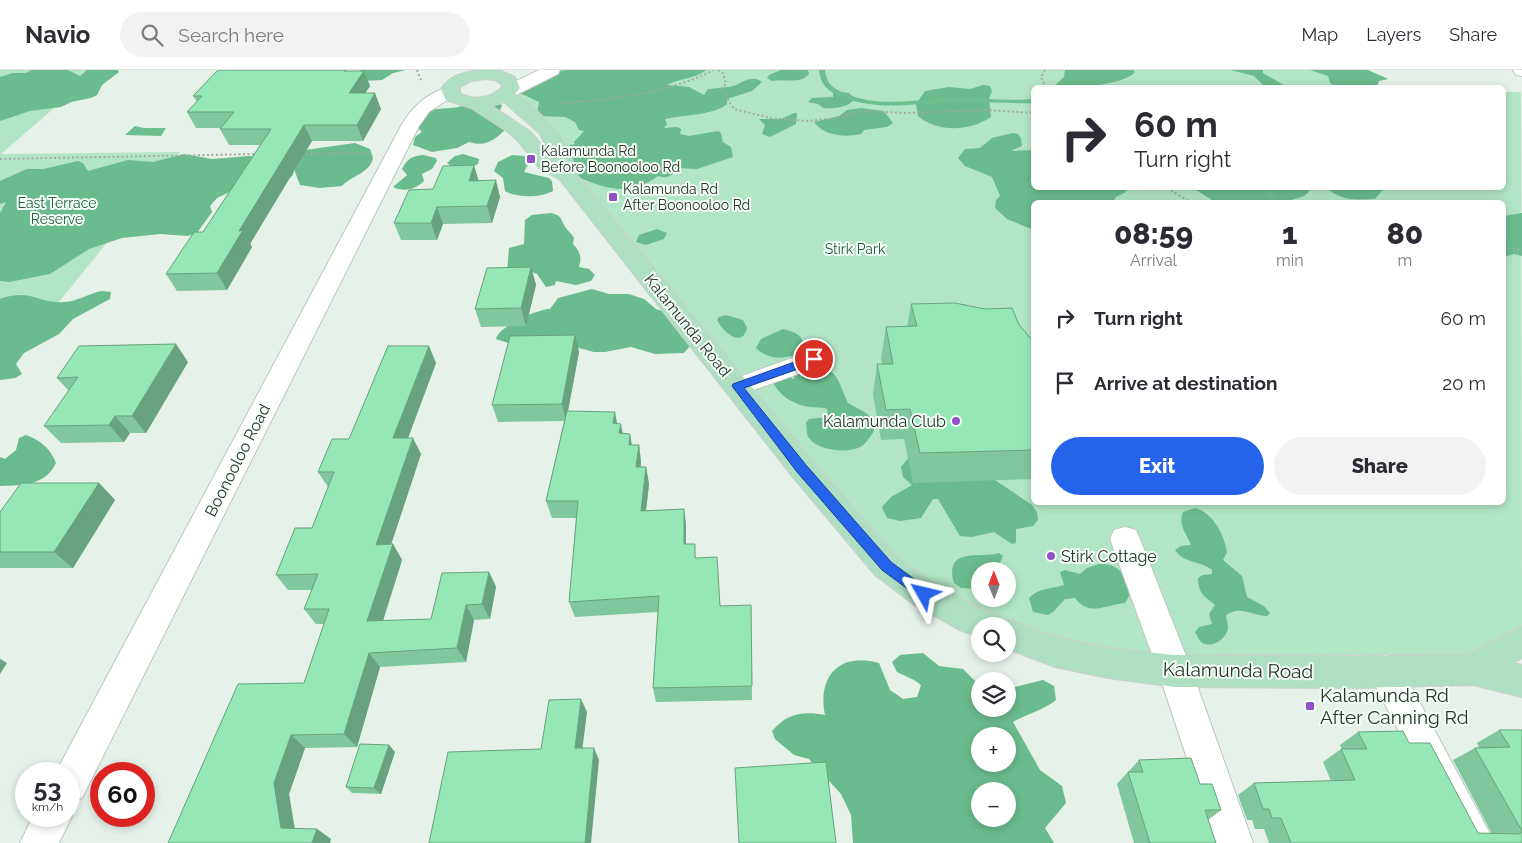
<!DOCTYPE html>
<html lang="en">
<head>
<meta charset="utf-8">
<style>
  body { margin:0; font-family:Raleway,sans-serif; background:#f2f2f3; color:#2b2b33; height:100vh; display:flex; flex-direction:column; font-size:19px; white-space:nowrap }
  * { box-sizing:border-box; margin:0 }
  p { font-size:16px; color:#7c7c81 }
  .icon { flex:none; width:28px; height:28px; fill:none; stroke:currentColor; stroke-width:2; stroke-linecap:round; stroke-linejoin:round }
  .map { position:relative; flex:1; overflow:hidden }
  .side { position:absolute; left:1031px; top:130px; width:475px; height:305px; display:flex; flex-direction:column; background:#fff; border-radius:8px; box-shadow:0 2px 8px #0003 }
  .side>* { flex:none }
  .banner { position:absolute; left:1031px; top:15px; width:475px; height:105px; border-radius:8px; box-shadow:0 2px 8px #0003; background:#fff; color:#2b2b33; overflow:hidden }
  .needle { width:32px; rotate:359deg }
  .buttons { position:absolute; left:971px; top:492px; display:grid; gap:10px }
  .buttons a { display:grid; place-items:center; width:45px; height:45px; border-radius:50%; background:#fff; box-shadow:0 2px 8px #0003; font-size:25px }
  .speed { position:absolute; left:15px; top:692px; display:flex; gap:10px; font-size:25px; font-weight:700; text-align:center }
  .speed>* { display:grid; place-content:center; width:65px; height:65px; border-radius:50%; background:#fff; box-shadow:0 2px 8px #0003; line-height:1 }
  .speed small { font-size:12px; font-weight:400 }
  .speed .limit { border:8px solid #d22; background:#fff; color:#111 }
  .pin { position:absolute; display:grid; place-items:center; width:42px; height:42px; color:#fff; margin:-21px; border:2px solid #fff; border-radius:50%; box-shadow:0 1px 5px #0007 }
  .me { position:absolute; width:55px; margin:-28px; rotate:307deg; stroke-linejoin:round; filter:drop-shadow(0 0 4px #0008) }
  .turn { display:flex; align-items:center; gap:18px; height:105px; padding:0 20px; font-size:22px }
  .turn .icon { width:65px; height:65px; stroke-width:2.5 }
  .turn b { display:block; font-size:35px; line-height:42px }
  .eta { display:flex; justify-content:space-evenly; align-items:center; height:85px; text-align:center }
  .eta b { font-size:30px; font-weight:800; line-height:35px }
  .cta { display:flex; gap:10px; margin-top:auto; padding:10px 20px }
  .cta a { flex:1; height:58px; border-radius:30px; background:#2563eb; color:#fff; font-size:20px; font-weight:800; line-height:58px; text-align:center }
  .cta a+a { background:#f2f2f3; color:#2b2b33 }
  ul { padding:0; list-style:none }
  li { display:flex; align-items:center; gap:15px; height:65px; padding:0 20px }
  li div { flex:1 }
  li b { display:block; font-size:19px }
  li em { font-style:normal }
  header { display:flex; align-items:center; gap:30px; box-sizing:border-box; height:70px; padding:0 25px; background:#fff; border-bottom:1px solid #e1e1e2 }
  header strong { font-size:24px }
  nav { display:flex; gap:28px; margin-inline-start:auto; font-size:18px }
  .search { width:350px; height:45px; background:#f2f2f3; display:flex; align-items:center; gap:12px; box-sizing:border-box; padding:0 18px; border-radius:28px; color:#7c7c81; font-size:19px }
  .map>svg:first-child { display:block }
  .green { fill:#b1e5c5; fill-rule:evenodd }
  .forest { fill:#6abb8d; fill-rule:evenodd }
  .water { fill:#6ebf90 }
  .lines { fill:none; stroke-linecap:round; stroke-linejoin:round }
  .stream { fill:#6ebf90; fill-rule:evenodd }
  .minor-casing { stroke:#bbc6bf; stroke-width:2 }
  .major-casing { stroke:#cdcecd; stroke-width:2 }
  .path { stroke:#a1aaa4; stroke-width:2; stroke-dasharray:2 2.5; stroke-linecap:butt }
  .minor { fill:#fff; fill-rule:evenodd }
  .major { fill:#aedfc2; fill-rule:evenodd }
  .wall { fill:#80c79d }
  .shaded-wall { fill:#68a27f }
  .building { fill:#95e7b6; stroke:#68a27f }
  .route { fill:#2563eb; stroke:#184099 }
  .poi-dot { fill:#9251c6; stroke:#f3fef6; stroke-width:2 }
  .labels { text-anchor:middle; stroke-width:4; stroke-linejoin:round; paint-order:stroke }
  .far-poi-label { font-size:14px; fill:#2d312f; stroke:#f3fef6; text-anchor:start }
  .far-park-label { font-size:14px; fill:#256041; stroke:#f3fef6 }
  .street-label { font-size:16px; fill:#2d312f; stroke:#f3fef6 }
  .poi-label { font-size:16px; fill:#2d312f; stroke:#f3fef6; text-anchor:end }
  .near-street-label { font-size:19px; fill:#2d312f; stroke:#f3fef6 }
  .near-poi-label { font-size:19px; fill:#2d312f; stroke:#f3fef6; text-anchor:start }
</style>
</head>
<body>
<header>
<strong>Navio</strong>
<div class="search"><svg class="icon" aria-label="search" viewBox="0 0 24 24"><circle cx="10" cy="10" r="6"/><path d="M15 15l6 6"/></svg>Search here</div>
<nav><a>Map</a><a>Layers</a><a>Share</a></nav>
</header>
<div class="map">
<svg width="1522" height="773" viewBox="0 0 1522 773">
  <rect width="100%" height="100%" fill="#e5f1e9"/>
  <g class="green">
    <polygon points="0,0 98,0 1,84 180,82 0,305"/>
    <path d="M561 0H1362L1380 17 1034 18V118H1504V22H1521L1522 571 1473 599 1055 582 1008 564V556H988L971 550 924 524 659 218 565 89 508 22 544 3ZM1034 132H1504V432H1034ZM980 501H1008V529H980Z"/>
  </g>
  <g class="forest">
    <polygon points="31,0 68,0 80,6 87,0 118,0 119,2 102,15 97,25 91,28 71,32 61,37 30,41 0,51 0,7 13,3 26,3"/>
    <polygon points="360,0 406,0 393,3 382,10 363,11 358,4"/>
    <path d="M567 0H706C695 9 680 8 667 15L689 17 704 25 708 19C716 18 729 18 736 15 745 11 753 5 762 12L752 21 727 29V34C715 45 682 45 665 49L667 54 664 58 677 57 681 59 680 64 689 66 718 61 721 63 723 72 731 77 733 87 697 99 678 98C673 106 667 109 658 106 630 126 608 120 578 107L577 101C570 95 566 84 570 75L575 74 574 72 584 61 579 60 575 52 565 47 539 46 537 44 539 32 518 22 558 1Z"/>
    <path d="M781 0H808L809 4C800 15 784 8 772 11L767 8 769 5Z"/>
    <path d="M1065 0H1133L1135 2C1123 16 1071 18 1053 17L1064 7Z"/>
    <polygon points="1231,0 1263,0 1263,3 1287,17 1265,17 1254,6"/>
    <polygon points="1310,0 1368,0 1388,9 1379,11 1377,17 1335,17 1330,13 1328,6"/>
    <path d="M983 15 990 16 992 21 989 29 991 47C970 61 938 63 918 46L916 34 925 21 949 17 970 19Z"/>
    <path d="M833 21 849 23 855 29C847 38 834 39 823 38L818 34 808 32 812 28 833 27Z"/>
    <path d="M469 33H499L502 35 500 41 508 48V57C497 68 486 78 469 72L457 78 432 82 413 75 415 67 422 62 417 57C432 28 446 45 469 33Z"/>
    <path d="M861 38 884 41 893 53 887 57 864 60 861 64C844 68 823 65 814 52L839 46 847 40Z"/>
    <polygon points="794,43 797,43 796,54 770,67 762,64 765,55 759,49 781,49"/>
    <polygon points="1013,63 1018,64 1021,68 1022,76 1011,81 1034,80 1034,118 1125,118 1126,122 1116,127 1113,132 1034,132 1034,160 1007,149 995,138 996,130 1000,126 992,107 965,96 958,88 965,79 980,78 992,68"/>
    <path d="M355 73 370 79 373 88C370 103 351 106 342 116L320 118 300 115 291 91 305 80Z"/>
    <polygon points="184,84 212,89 249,86 269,89 294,99 293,105 285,113 240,117 217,128 210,136 212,142 197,163 188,166 160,164 122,168 89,179 50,204 9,212 0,211 0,143 6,132 0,134 0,111 27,99 43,99 78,91 83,93 88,101 128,90 153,92"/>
    <path d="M463 84 479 89 478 94C469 98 455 100 447 93L455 86Z"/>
    <path d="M423 85 436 88 437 91 432 99 422 104 424 111C415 120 404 122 393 117L407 105 402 99C407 89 412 86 423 85Z"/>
    <path d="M512 85 525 86 529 92 524 102 549 108 552 111 553 121C540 128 518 128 505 121L503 108 494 101 498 92Z"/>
    <polygon points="1193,118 1308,118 1309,122 1304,126 1285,132 1215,132"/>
    <path d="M1327 118H1379L1382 121 1375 129C1357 130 1340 131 1327 118Z"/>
    <path d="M551 143C563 146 560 149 566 158 568 161 572 164 574 168L573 174C580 182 582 186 579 197L589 199 595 205 591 211 576 215 556 211 555 215 546 217 537 204 532 202 507 203 509 178 524 174 525 150 532 145Z"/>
    <polygon points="1522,143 1522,186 1514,184 1504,187 1504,146"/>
    <polygon points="657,159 667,163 664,169 646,175 636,172 639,165"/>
    <path d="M592 219 609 224H629L644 229 656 239 673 245 695 270 684 283 655 284 631 277 605 282H594L568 275 518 276 496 269C498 257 537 239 550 239L558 228Z"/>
    <path d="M101 221 111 222 110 229 73 249 59 264 24 283 16 294 22 304 15 308 0 310V229C31 218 37 234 64 232 76 232 88 224 101 221Z"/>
    <path d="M726 245 743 250 747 258C742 279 723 262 717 250L719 247Z"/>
    <path d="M783 259C796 262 804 265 804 280 790 290 768 291 756 278L761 269Z"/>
    <path d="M812 296C840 298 838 313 848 333 861 341 875 343 874 361 871 366 866 373 862 376 849 384 818 381 809 368 806 364 807 358 806 353L809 349 828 347 827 339C822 337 817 338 811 337 796 336 779 326 773 312L786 306 794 309V300Z"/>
    <path d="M26 365C40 370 51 379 56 393 45 416 23 415 0 416V387L5 389 16 380 19 368Z"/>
    <polygon points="910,386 992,408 1032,435 1037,442 1038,450 1033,456 1016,459 1016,473 1012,474 994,462 972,467 960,466 938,429 933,429 921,448 900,451 887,448 882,437 891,427 912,415 903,407 901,397"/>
    <path d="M1195 438C1213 443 1224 464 1227 482L1223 490 1242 506 1247 527 1264 536 1270 543 1267 546C1252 546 1241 535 1226 545 1226 549 1228 553 1228 557 1228 568 1211 580 1201 572 1199 570 1197 565 1195 562L1199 557 1212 554 1209 544 1215 535C1204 526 1198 523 1198 508L1203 505 1212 504V500C1200 490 1184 494 1175 480L1181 476 1191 475C1186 462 1178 456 1183 442Z"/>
    <path d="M999 483 1003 486 996 501H980V519L961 518 954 513C944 476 980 489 999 483Z"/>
    <path d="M1099 494C1121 494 1124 504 1131 523L1125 533C1105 535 1089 547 1075 528L1065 529 1054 541 1048 545 1033 542 1029 528C1038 518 1052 519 1064 515L1060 502 1065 500 1080 504 1087 498Z"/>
    <path d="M923 583 939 596 963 599 980 616V639H1008V621L1011 618 1043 610 1054 616 1056 630C1044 640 1027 644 1013 652L1040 700 1062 716 1066 733 1045 758 1054 773H853L851 745 841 724 809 689 794 685 775 669 772 661C788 643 802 641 825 645 817 606 840 582 879 593L890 620 903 629 917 627 921 615 914 610 897 602 892 592 900 585ZM980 666H1008V694H980ZM980 721H1008V749H980Z"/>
  </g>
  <polygon class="water" points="135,56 144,58 166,58 161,66 125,65"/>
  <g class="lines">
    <g class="stream">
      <path d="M819 0H825C826 14 834 19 846 24 881 38 916 29 953 28 980 28 1007 31 1034 29V33C1007 34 980 31 953 32 914 33 881 42 842 27 829 22 820 15 819 0Z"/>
      <polygon points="1259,118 1267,118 1279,132 1272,132"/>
    </g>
    <defs>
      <g id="minor">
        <polygon points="539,0 560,0 558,4 514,26 502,26 499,22 502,18"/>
        <polygon points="1513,0 1522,0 1522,6 1516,5"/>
        <path d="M450 17 456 18 459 22 429 42 419 56 82 728 69 733V704H55L56 702 401 56C412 37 428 22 450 17Z"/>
        <polygon points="814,280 823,283 826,289 823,295 737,326 728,323 724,317 728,311"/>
        <polygon points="1125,457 1136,460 1140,469 1192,601 1253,773 1215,773 1158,601 1110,469 1114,460"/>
        <polygon points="1385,585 1397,590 1495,773 1456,773 1368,601 1373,590"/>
        <polygon points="69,739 72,746 59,773 20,773 33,746 69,746"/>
      </g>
      <path id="major" d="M479 0H499L515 7 520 18 515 24C545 44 569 69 577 105L812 390 897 487 935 514 981 539 999 546 1002 552 1008 549 1055 567 1108 578 1175 585 1358 586 1469 584 1522 556V588L1514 593 1522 595V627L1473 615 1358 618 1175 617 1108 608 1055 597 1008 579V556H980V568L960 560 913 534 875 505 792 406 560 110 539 98 517 70 508 62 471 38 446 30 441 19C450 5 464 2 479 0ZM486 9 495 10 501 14 502 17C491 28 474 31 460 23V17L471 11ZM504 32 539 63 554 90 531 62 492 36Z"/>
    </defs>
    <use href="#minor" class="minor-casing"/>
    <use href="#major" class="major-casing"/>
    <g class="path">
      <polyline points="417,0 421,10"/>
      <polyline points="718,0 723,3 726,14 721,19 734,39 770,48 808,51 836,48 861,41 907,43 987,40 1034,43"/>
      <polyline points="1045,0 1041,7 1046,18"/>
      <path d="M555 34C610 29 664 25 714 0"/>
      <polyline points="301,84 366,83"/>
      <polyline points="0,89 257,84"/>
      <polyline points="1167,118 1190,132"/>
      <polyline points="1504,177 1522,181"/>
    </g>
    <use href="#minor" class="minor"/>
    <use href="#major" class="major"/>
  </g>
  <g class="wall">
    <polygon points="218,0 347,0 347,1 364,1 370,16 365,23 381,39 363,71 312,71 250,174 252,177 227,220 177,221 166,204 203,162 260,75 229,75 220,59 221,58 196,58 187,42 197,32 193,26"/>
    <polygon points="479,110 500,127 492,153 443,154 437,170 401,170 394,153 433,119"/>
    <polygon points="531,197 536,215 526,256 481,257 475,239"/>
    <polygon points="911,234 1019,255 1034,272 1034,409 913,413 904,369 881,370 873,325 877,294 882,294 881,288 886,257 907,257"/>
    <polygon points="579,282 568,341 617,353 623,363 632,375 639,375 641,392 641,397 646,397 649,414 646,441 684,439 686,455 686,474 696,488 721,536 751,535 752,630 656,632 653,618 658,542 575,547 569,532 576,448 552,448 546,431 564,351 498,352 492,335"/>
    <polygon points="188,292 146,363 130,363 124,372 61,373 44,356 69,321 57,308"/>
    <polygon points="436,293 408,368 421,384 391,474 393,474 402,490 383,551 431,549 489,502 496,517 490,549 474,550 466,592 380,597 357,677 305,678 289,724 295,759 317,759 331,769 168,773 304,613 324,554 316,554 304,539 312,520 288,520 276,505 312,458 328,417 318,402 349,369"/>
    <polygon points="99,413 115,430 73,498 0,498 0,442"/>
    <polygon points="1499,660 1522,660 1522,773 1269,773 1264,759 1255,759 1252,750 1247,750 1238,725 1254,713 1331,711 1323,692 1341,679 1342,679 1340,675 1358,662 1409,673 1478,763 1492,764 1453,690 1475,678 1479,678 1477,673"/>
    <polygon points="389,675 395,682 381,724 352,723 346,717"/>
    <polygon points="1139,690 1200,714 1221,740 1208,750 1216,773 1134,773 1117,714"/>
  </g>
  <g class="shaded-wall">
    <polygon points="364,1 370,16 355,39 349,23"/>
    <polygon points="375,23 381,39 363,71 357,55"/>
    <polygon points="304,55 312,71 250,174 252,177 227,220 217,203 239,161"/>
    <polygon points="474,95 479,112 469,111"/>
    <polygon points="496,110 500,127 492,153 487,136"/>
    <polygon points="437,137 443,154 437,170 431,153"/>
    <polygon points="531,197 536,215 526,256 521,238"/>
    <polygon points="575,265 579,282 566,351 562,334"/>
    <polygon points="176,274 188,292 146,363 132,346"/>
    <polygon points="429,276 436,293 402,384 393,368"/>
    <polygon points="615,342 618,359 613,353"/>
    <polygon points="115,346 130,363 124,372 109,355"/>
    <polygon points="621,354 624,371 619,363"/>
    <polygon points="630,364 633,381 629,375"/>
    <polygon points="413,368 421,384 386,490 376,475"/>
    <polygon points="639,375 641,392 639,414 636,397"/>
    <polygon points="646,397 649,414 644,457 641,441"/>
    <polygon points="99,413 115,430 73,498 54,482"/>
    <polygon points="684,439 686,455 686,490 684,474"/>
    <polygon points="393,474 402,490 378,566 367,551"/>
    <polygon points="489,502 496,517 490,549 482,534"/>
    <polygon points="466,535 474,550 466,592 457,578"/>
    <polygon points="369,583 380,597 357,677 344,664"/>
    <polygon points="0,589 7,593 0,604"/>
    <polygon points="581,629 587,642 581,690 575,678"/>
    <polygon points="291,665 305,678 289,724 296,769 281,758 274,713"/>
    <polygon points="389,675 395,682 381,724 374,718"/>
    <polygon points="594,678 599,690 591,773 585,773"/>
    <polygon points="317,759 331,769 330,773 312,773"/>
  </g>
  <g class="building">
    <polygon points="218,0 345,0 344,1 364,1 349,23 375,23 357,55 304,55 239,161 243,160 217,203 166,204 194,162 203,162 271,59 220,59 234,42 187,42 202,26 193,26"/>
    <polygon points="474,95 469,111 496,110 487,136 437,137 431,153 394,153 409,120 433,119 443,96"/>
    <polygon points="531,197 521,238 475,239 487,198"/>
    <polygon points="955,233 985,239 1012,238 1019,255 1033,271 1034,380 920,383 910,339 886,340 877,294 893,294 886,257 917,256 911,234"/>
    <polygon points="575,265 562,334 492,335 510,266"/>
    <polygon points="176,274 132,346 115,346 109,355 44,356 78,307 57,308 79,276"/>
    <polygon points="388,276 429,276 393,368 413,368 376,475 393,474 367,551 431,549 442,503 489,502 482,534 466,535 457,578 369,583 344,664 291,665 274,713 281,758 317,759 312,773 168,773 238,614 304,613 329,539 304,539 318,504 276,505 295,458 312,458 334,402 318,402 332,369 349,369"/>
    <polygon points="567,341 615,342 613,353 621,354 619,363 630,364 629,375 639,375 636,397 646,397 641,441 684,439 684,474 695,474 695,488 717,487 720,536 751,535 752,616 653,618 659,526 569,532 578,431 546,431"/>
    <polygon points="21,413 99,413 54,482 0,482 0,442"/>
    <polygon points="581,629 575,678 594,678 585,773 429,773 448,682 541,679 549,630"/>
    <polygon points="1499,660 1522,660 1522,773 1291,773 1281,748 1272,748 1269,739 1263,739 1254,713 1355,710 1341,679 1367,679 1358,662 1403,661 1409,673 1430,673 1478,763 1520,764 1522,761 1475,678 1510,677"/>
    <polygon points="360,674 389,675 374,718 346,717"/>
    <polygon points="1191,688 1200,714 1212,714 1221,740 1205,740 1216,773 1150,773 1128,702 1143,702 1139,690"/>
    <polygon points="826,692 836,773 739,773 735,698"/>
  </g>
  <polygon class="route" points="814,285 819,289 818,292 744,318 806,395 891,492 929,520 931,524 929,528 920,528 882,500 797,402 732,316 733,314"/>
  <g class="poi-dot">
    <rect x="526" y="84" width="10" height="10" rx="2.5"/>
    <rect x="608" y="122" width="10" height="10" rx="2.5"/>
    <circle cx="956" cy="351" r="5"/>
    <circle cx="1051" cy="486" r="5"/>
    <rect x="1305" y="631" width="10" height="10" rx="2.5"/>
  </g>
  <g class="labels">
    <g class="far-poi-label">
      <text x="541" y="86">Kalamunda Rd<tspan x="541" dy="16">Before Boonooloo Rd</tspan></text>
      <text x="623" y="124">Kalamunda Rd<tspan x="623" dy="16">After Boonooloo Rd</tspan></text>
    </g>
    <g class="far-park-label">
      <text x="57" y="138">East Terrace<tspan x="57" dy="16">Reserve</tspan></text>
      <text x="855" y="184">Stirk Park</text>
    </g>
    <g class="street-label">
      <text transform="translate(688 255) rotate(51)" y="6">Kalamunda Road</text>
      <text transform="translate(237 390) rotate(-63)" y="6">Boonooloo Road</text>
    </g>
    <g class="poi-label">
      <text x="946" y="357">Kalamunda Club</text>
      <text x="1061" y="492" text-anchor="start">Stirk Cottage</text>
    </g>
    <g class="near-street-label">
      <text transform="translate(1238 600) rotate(1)" y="7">Kalamunda Road</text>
    </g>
    <g class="near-poi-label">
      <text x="1320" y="632">Kalamunda Rd<tspan x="1320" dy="22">After Canning Rd</tspan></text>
    </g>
  </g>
</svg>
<div class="buttons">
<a><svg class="needle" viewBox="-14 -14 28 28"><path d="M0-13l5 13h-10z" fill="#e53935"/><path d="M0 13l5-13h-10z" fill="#7c7c81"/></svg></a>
<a><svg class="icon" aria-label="search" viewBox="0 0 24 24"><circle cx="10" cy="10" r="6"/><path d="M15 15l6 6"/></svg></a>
<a><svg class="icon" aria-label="layers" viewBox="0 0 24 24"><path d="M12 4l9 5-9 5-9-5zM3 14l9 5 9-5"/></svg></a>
<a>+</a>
<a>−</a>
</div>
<div class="speed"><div>53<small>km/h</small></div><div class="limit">60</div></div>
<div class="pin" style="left:814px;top:289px;background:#d93025"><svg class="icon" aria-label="arrive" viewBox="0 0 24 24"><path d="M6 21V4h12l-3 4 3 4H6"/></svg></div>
<svg class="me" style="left:924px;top:524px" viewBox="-20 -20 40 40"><path d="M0-17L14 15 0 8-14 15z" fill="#2563eb" stroke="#fff" stroke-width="4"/></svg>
<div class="banner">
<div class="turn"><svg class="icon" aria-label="right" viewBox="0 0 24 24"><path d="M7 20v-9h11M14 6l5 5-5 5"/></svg><div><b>60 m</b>Turn right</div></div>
</div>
<section class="side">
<div class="eta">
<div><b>08:59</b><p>Arrival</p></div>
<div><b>1</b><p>min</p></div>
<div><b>80</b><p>m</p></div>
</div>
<ul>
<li><svg class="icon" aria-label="right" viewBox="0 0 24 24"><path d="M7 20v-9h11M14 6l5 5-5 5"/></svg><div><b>Turn right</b></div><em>60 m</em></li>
<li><svg class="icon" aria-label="arrive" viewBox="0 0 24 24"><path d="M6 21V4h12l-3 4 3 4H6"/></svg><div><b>Arrive at destination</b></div><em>20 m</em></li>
</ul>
<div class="cta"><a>Exit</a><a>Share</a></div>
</section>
</div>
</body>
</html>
